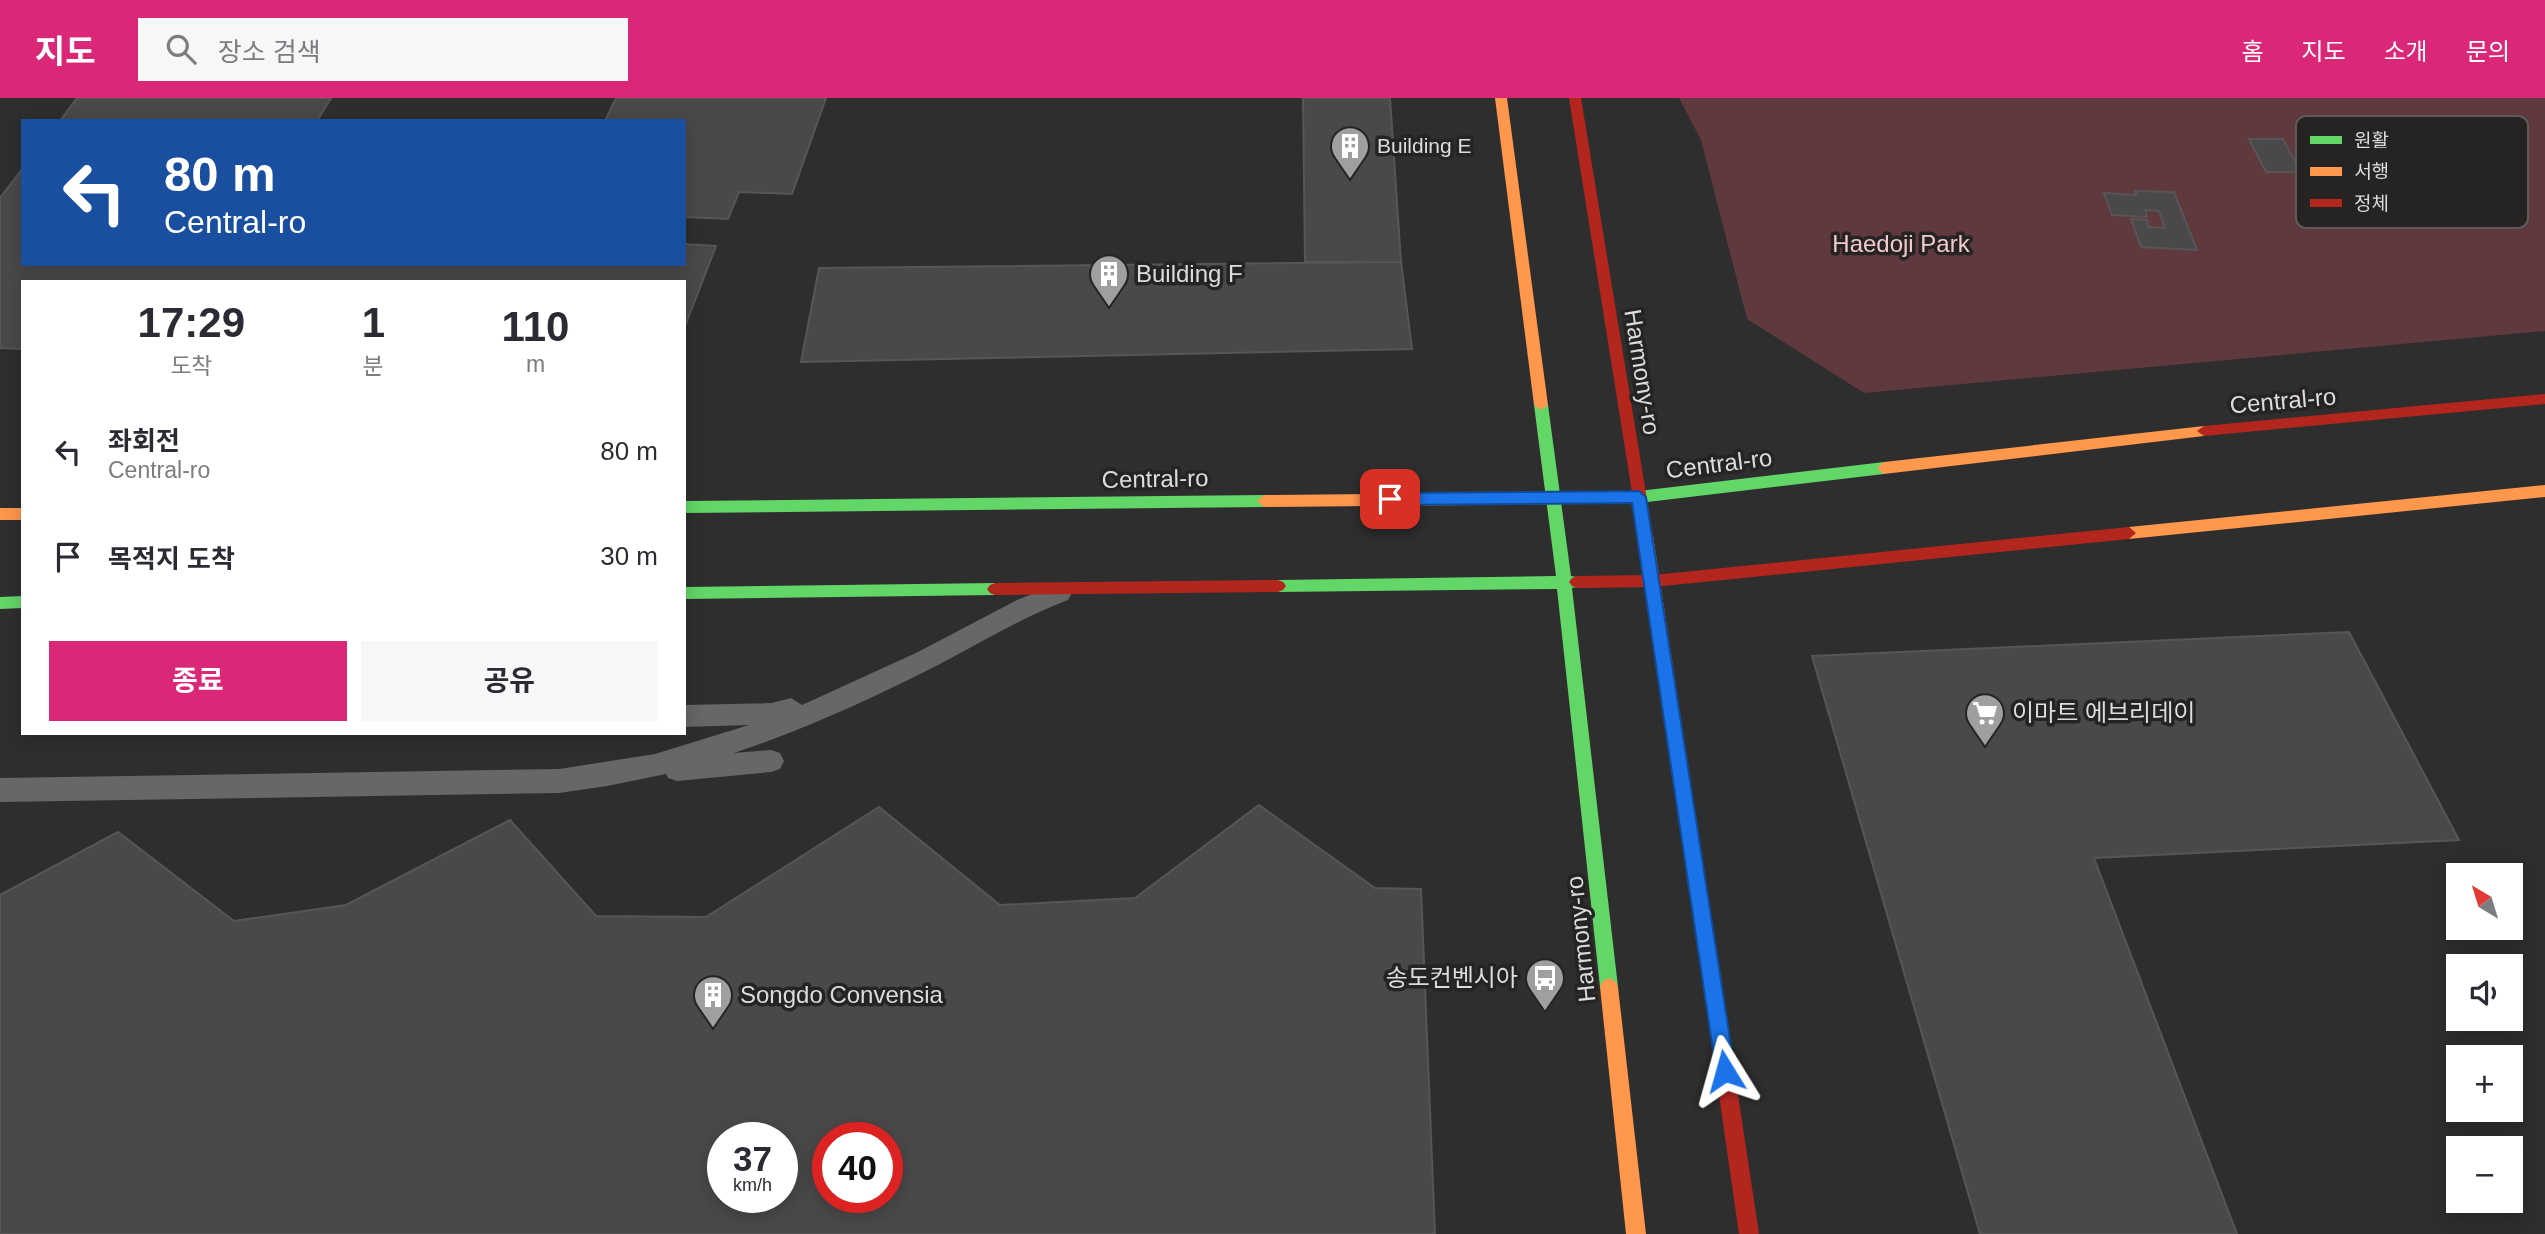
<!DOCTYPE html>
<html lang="ko">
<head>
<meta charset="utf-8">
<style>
  body { margin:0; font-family:Arial,"Noto Sans KR",sans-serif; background:#f7f7f7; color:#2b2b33; height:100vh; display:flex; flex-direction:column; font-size:26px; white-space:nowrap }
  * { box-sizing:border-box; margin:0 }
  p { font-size:23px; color:#7c7c81 }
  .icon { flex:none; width:38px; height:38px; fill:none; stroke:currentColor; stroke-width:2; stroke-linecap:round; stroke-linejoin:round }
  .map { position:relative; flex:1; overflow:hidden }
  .sheet { position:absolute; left:21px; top:182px; width:665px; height:455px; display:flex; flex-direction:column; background:#fff; border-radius:0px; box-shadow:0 4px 18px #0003 }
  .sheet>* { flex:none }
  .hud { position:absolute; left:21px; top:21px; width:665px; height:147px; border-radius:0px; box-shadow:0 4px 18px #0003; background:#1a4fa0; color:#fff; overflow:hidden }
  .needle { width:46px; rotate:322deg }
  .controls { position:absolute; left:2446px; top:765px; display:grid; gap:14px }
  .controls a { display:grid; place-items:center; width:77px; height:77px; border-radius:0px; background:#fff; box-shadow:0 4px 18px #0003; font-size:35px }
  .speed { position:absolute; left:707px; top:1024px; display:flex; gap:14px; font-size:35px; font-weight:700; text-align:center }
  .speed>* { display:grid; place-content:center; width:91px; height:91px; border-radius:50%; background:#fff; box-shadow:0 4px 18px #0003; line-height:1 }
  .speed small { font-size:18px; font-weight:400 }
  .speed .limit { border:10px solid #d22; background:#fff; color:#111 }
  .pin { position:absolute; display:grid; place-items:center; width:60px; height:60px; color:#fff; margin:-30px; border-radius:14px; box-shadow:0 4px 10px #0006 }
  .me { position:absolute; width:77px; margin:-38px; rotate:352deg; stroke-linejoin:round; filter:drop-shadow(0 0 5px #0008) }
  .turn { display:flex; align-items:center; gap:24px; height:147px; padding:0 28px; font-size:32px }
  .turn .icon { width:91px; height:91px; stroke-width:2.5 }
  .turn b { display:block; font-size:49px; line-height:60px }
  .eta { display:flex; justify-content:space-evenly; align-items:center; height:119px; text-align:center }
  .eta b { font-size:42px; font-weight:700; line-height:49px }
  .action { display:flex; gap:14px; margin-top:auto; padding:14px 28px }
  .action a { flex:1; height:80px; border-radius:0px; background:#db2777; color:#fff; font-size:28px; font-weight:700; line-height:80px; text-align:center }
  .action a+a { background:#f7f7f7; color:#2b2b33 }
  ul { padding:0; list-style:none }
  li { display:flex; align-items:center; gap:21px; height:105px; padding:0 28px }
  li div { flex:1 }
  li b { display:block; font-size:26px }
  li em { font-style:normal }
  header { display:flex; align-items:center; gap:42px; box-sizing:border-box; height:98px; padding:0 35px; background:#db2777; color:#fff }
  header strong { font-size:33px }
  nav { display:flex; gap:38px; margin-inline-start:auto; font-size:24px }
  .search { width:490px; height:63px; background:#f7f7f7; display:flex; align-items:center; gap:18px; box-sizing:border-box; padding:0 24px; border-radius:0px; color:#7c7c81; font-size:26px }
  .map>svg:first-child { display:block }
  .green { fill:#5f393d }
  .building { fill:#4a4849; stroke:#575656; stroke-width:2; fill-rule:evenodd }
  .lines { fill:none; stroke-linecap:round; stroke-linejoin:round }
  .lane { fill:#666767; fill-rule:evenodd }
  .fast { fill:#63d668; fill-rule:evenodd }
  .slow { fill:#ff974d; fill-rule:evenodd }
  .jam { fill:#b3261e; fill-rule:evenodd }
  .route { fill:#1a73e8; stroke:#114b97; stroke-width:2 }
  .labels { text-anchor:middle; stroke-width:7; stroke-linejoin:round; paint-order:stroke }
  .far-poi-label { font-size:21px; fill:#dddbdb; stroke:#262323; text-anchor:start }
  .park-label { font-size:24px; fill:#f3c9cb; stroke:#262323 }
  .poi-label { font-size:24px; fill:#dddbdb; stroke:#262323; text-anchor:start }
  .street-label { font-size:24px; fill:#dddbdb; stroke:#262323 }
  .key { fill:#262323; stroke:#5d5a5a; stroke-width:2 }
  .key-label { font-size:19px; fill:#dddbdb }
</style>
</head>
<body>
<header>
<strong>지도</strong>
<div class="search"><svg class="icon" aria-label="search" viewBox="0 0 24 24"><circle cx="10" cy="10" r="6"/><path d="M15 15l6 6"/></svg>장소 검색</div>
<nav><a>홈</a><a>지도</a><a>소개</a><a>문의</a></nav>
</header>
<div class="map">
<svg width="2545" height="1136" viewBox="0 0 2545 1136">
  <rect width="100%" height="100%" fill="#2f2e2e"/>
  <polygon class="green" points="1679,0 2545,0 2545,233 1864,295 1747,221 1701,42"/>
  <g class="building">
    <polygon points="77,0 331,0 317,23 60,23"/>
    <polygon points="616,0 826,0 792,96 739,94 728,121 684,119 684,23 605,23"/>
    <polygon points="1303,0 1390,0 1401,164 1305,164"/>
    <polygon points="2249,41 2283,41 2301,74 2266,74"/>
    <polygon points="23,70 23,166 684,166 684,146 716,148 684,231 684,184 23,184 23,251 0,250 0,100"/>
    <polygon points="2135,93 2174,94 2197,152 2141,149 2131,121 2147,122 2149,129 2165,130 2159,113 2145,112 2147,119 2112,117 2104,95 2137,97"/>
    <polygon points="1401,164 1412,251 801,264 819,170"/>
    <polygon points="2349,534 2459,742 2094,760 2237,1136 1980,1136 1812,558"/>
    <path d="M1259 707 1375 790 1421 791 1435 1136H0V797L118 734 234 823 346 807 510 722 596 818 706 819 879 709 1000 807 1135 800ZM723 1040H782V1099H723ZM828 1040H887V1099H828Z"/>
  </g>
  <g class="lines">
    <path class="lane" d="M1060 485 1068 488 1072 495 1068 502C1023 519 982 544 940 566 873 600 804 632 734 655L771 652 780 655 784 663 780 671 771 674 677 683 668 680 666 676 607 688 559 695 0 704V680L559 671 655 656 749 627 684 629V607L772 605 791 600 802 607 918 554 1017 502Z"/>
    <g class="fast">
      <polygon points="1541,302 1548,307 1571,478 1582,480 1585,484 1582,488 1572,490 1618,889 1615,895 1609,898 1603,895 1600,889 1557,491 1278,494 1273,492 1270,488 1273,484 1278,482 1556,478 1534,307"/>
      <polygon points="1884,364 1891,370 1884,376 1639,405 1579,406 1572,400 1579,394 1639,393"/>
      <polygon points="1264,397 1271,403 1264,409 684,415 684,403"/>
      <polygon points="995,485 1000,487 1003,491 1000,495 995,497 684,501 684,489"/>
      <polygon points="23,498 23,510 0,511 0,499"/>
    </g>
    <g class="slow">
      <polygon points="1495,0 1507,0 1548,307 1541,312 1534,307"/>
      <polygon points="2204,328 2211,333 2204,338 1884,376 1877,370 1884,364"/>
      <polygon points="2545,387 2545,399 2129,441 2122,435 2129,429"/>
      <polygon points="1579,394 1586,400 1579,406 1264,409 1257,403 1264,397"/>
      <rect x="0" y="410" width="23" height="12"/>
      <polygon points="1646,432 1653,438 1716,851 1713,857 1707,860 1701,857 1698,851 1639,438"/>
      <polygon points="1609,880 1615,883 1618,889 1646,1136 1626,1136 1600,889 1603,883"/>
    </g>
    <g class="jam">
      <polygon points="1569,0 1581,0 1653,438 1646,444 1639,438"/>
      <polygon points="2545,296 2545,306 2204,338 2197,333 2204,328"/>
      <polygon points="2129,429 2136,435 2129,441 1653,489 1577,490 1572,488 1569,484 1572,480 1577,478 1653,477"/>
      <polygon points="1278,482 1283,484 1286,488 1283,492 1278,494 995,497 990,495 987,491 990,487 995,485"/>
      <polygon points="1707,842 1713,845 1716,851 1759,1136 1739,1136 1698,851 1701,845"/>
    </g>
  </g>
  <polygon class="route" points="1639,393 1646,399 1735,973 1732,979 1725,982 1719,979 1716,973 1632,405 1390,407 1383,401 1390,395"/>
  <defs>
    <symbol id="building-pin" viewBox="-11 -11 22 30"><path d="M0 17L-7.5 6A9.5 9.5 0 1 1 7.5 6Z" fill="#a09e9e" stroke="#262323"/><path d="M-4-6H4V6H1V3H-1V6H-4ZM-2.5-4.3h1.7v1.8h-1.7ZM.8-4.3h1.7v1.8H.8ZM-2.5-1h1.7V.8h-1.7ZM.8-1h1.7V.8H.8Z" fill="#fff"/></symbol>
    <symbol id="supermarket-pin" viewBox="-11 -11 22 30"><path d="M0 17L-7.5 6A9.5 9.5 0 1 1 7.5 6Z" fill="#a09e9e" stroke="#262323"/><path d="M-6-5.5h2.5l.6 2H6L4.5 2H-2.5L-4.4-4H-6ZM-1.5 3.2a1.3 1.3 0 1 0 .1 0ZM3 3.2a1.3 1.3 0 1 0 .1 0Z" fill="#fff"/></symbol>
    <symbol id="bus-pin" viewBox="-11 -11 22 30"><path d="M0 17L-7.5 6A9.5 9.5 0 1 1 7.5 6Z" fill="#a09e9e" stroke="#262323"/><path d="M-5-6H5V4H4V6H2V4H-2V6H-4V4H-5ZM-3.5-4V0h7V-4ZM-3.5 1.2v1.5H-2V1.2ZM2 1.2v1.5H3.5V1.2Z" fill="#fff"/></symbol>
  </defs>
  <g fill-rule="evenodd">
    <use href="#building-pin" x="1328" y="26" width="44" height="60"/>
    <use href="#building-pin" x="1087" y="154" width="44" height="60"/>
    <use href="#supermarket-pin" x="1963" y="593" width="44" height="60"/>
    <use href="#bus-pin" x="1523" y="858" width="44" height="60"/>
    <use href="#building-pin" x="691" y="875" width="44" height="60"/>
  </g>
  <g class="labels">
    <g class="far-poi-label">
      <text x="1377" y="55">Building E</text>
    </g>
    <g class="park-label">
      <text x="1901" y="154">Haedoji Park</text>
    </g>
    <g class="poi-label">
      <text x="1136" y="184">Building F</text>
      <text x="2012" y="623">이마트 에브리데이</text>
      <text x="1518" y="888" text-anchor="end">송도컨벤시아</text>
      <text x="740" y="905">Songdo Convensia</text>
    </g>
    <g class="street-label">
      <text transform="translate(1642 274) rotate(81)" y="8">Harmony-ro</text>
      <text transform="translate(2283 303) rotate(-5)" y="8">Central-ro</text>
      <text transform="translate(1719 366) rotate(-7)" y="8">Central-ro</text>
      <text transform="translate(1155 381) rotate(-1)" y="8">Central-ro</text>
      <text transform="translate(1581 841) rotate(-96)" y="8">Harmony-ro</text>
    </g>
  </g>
  <rect x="2296" y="18" width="232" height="112" rx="10" class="key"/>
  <rect x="2310" y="38" width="32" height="8" fill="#63d668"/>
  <rect x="2310" y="69" width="32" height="9" fill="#ff974d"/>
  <rect x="2310" y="101" width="32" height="8" fill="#b3261e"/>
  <g class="key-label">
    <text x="2354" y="49">원활</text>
    <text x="2354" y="80">서행</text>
    <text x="2354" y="112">정체</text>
  </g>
</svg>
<div class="controls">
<a><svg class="needle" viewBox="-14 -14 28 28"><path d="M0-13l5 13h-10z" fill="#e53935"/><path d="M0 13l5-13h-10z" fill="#7c7c81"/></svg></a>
<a><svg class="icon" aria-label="sound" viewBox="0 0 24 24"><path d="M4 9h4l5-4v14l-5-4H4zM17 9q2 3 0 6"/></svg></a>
<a>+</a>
<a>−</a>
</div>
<div class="speed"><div>37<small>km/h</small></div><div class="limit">40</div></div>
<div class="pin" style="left:1390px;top:401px;background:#d93025"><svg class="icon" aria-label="arrive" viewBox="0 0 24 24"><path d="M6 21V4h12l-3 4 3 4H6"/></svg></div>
<svg class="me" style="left:1725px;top:973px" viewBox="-20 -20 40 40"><path d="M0-17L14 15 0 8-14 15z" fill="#1a73e8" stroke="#fff" stroke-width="4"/></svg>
<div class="hud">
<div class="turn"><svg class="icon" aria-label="left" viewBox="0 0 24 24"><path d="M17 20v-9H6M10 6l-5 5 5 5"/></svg><div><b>80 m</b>Central-ro</div></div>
</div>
<section class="sheet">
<div class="eta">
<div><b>17:29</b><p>도착</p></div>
<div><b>1</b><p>분</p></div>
<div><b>110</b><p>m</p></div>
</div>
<ul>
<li><svg class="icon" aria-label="left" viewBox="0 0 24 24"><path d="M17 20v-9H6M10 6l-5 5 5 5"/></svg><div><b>좌회전</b><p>Central-ro</p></div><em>80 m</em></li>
<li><svg class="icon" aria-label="arrive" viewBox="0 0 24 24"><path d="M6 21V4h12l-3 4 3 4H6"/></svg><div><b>목적지 도착</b></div><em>30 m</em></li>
</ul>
<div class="action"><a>종료</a><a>공유</a></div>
</section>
</div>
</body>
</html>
